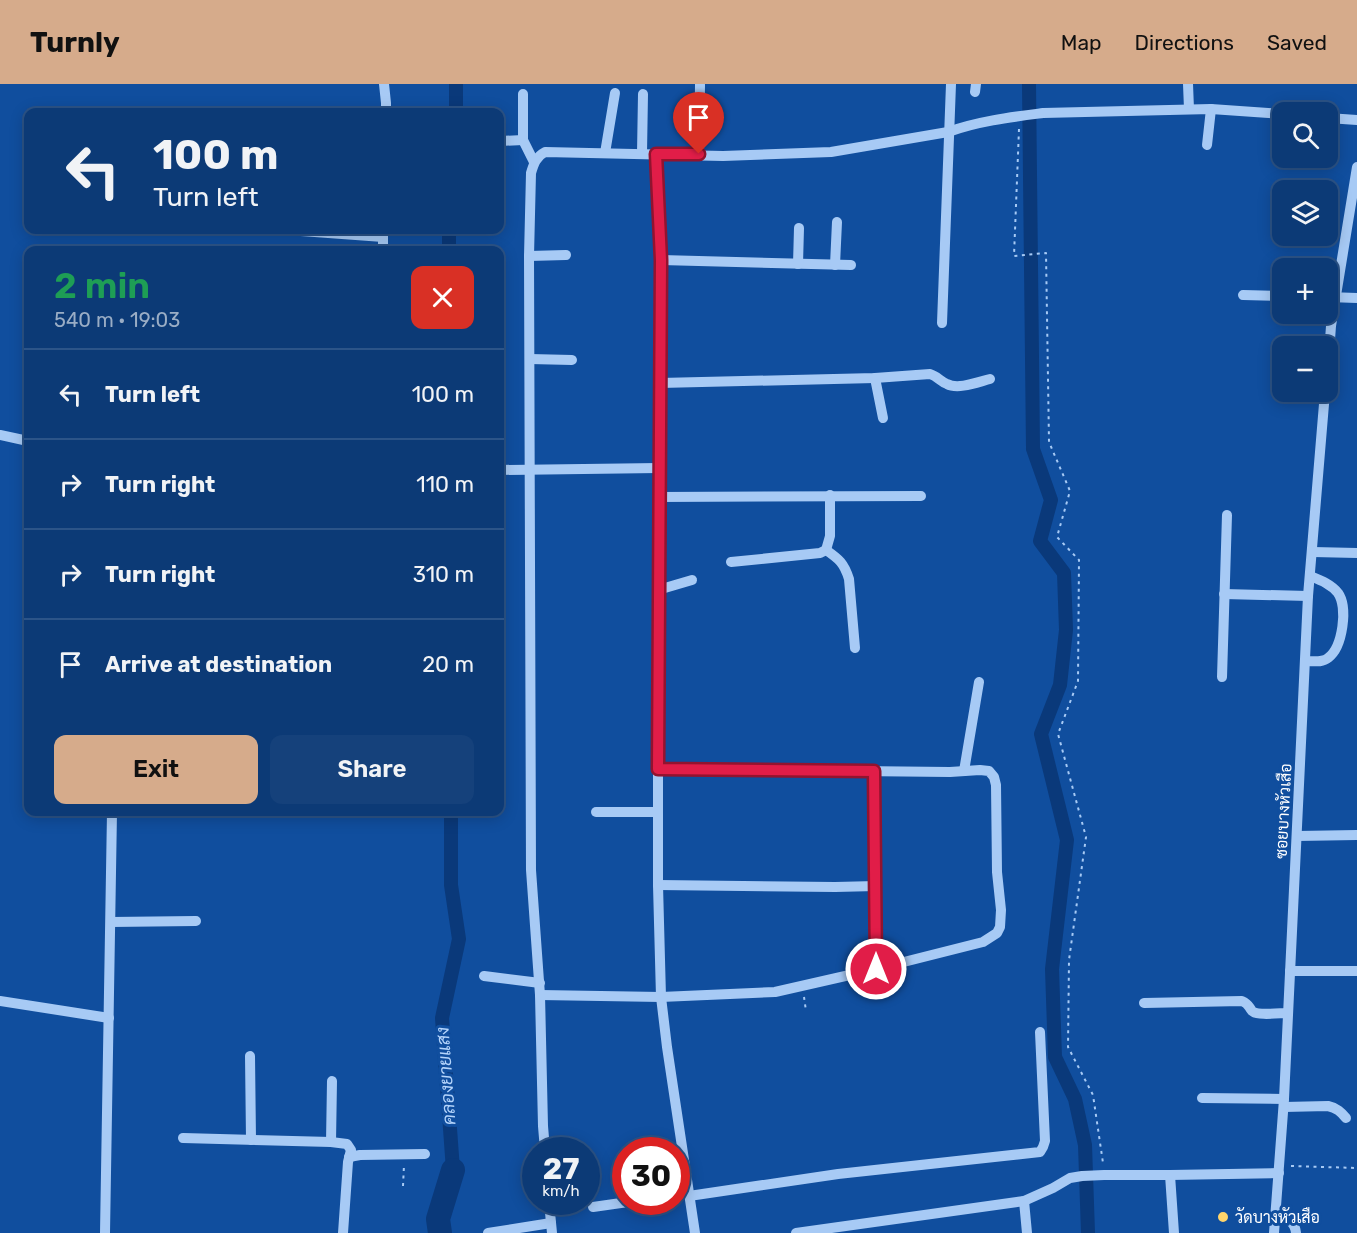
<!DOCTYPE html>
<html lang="en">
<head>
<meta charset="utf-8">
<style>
  body { margin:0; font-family:Rubik,Sarabun,sans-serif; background:#15417b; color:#f1f3f6; height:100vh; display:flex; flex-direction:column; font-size:22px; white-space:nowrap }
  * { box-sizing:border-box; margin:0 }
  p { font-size:20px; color:#9aadc5 }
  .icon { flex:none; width:33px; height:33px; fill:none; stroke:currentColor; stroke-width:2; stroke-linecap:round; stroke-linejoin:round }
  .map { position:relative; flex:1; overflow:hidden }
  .panel { position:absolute; left:24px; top:162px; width:480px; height:570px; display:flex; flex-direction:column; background:#0c3a76; border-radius:12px; box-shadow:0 3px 15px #0003,0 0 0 2px #2c5488 }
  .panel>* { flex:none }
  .banner { position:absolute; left:24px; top:24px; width:480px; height:126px; border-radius:12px; box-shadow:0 3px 15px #0003,0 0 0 2px #2c5488; background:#0c3a76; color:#f1f3f6; overflow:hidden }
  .fabs { position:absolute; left:1272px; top:18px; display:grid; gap:12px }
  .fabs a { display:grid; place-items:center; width:66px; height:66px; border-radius:12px; background:#0c3a76; box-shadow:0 3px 15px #0003,0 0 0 2px #2c5488; font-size:30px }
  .speed { position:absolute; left:522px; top:1053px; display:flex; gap:12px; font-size:30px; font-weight:700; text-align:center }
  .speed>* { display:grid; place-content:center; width:78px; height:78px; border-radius:50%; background:#0c3a76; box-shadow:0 3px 15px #0003,0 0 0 2px #2c5488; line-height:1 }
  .speed small { font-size:15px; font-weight:400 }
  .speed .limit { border:9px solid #d22; background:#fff; color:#111 }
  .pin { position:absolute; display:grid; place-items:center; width:51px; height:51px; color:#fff; margin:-62px -26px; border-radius:50% 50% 50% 0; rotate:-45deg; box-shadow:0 0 6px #0007 }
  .pin .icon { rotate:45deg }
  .me { position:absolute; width:66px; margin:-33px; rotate:0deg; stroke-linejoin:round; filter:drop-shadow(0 0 4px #0008) }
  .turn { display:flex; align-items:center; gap:21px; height:126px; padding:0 30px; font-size:27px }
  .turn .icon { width:78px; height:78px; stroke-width:2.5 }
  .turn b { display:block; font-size:42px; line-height:51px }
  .round { display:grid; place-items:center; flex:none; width:63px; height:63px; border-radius:12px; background:#15417b }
  .summary { display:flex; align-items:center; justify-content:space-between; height:102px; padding:0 30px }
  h1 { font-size:36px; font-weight:600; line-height:45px; color:#1e9e55 }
  .button { display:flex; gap:12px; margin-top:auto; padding:12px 30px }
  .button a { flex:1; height:69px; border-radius:12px; background:#d6ab8b; color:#111; font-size:24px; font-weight:600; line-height:69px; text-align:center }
  .button a+a { background:#15417b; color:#f1f3f6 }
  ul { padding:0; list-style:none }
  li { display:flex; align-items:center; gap:18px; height:90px; padding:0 30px; border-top:2px solid #2c5488 }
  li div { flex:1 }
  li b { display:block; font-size:22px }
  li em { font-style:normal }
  header { display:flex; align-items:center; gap:36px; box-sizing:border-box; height:84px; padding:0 30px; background:#d6ab8b; color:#111 }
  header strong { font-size:28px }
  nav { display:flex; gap:33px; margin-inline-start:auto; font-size:21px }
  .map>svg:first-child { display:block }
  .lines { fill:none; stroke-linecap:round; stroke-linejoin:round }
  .canal { stroke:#0a397a; stroke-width:14 }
  .river { stroke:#0a397a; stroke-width:24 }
  .path { stroke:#a7caf5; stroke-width:2; stroke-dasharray:3 4.5; stroke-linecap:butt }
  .minor { stroke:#a7caf5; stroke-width:10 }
  .route-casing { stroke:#92132f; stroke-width:15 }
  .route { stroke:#e11d48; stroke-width:10 }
  .poi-dot { fill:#ffd56b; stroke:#104e9e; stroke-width:2 }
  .labels { text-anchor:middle; stroke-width:6; stroke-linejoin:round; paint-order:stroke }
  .street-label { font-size:16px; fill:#fff; stroke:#104e9e }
  .poi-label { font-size:16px; fill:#fff; stroke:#104e9e; text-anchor:start }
  .water-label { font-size:18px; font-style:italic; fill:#b4d4fb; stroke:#104e9e }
</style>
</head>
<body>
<header>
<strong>Turnly</strong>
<nav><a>Map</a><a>Directions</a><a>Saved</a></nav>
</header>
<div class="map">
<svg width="1357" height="1149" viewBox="0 0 1357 1149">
  <rect width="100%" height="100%" fill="#104e9e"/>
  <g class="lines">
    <g class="canal">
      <polyline points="456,0 456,28"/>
      <polyline points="1029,0 1033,365 1051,416 1040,457 1064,489 1066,546 1060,601 1041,650 1067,756 1052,885 1055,973 1075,1015 1085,1061 1088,1149"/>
      <polyline points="449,166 449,150 450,146"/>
      <polyline points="451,728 451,801 459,855 442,934 453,1086"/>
    </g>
    <polyline class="river" points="440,1149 438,1135 453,1086"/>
    <g class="path">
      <polyline points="1019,45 1014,172 1046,169 1049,358 1070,407 1057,453 1079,476 1078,597 1058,650 1086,753 1069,876 1068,963 1093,1011 1103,1079"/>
      <polyline points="804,913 806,927"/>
      <polyline points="1291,1082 1357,1084"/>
      <polyline points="403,1102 404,1081"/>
    </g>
    <g class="minor">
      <polyline points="384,0 386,19 386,28"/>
      <polyline points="1188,0 1189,25"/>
      <polyline points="975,8 976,0"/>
      <polyline points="523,10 523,56 534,78"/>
      <polyline points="1328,34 1357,36"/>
      <polyline points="500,57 523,56"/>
      <polyline points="1207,61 1211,25"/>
      <polyline points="605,69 615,9"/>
      <polyline points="642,69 643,10"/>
      <polyline points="656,70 661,176 658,685 658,801 661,913 667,963 695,1149"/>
      <polyline points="699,70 700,1"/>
      <polyline points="294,146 301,147 383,153"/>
      <polyline points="383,166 383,146"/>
      <polyline points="529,172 566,171"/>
      <polyline points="661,176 851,181"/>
      <polyline points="798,180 799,144"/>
      <polyline points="835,181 837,138"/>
      <polyline points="1243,211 1282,212"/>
      <polyline points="1328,213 1357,214"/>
      <polyline points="942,239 951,0"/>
      <polyline points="530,275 572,276"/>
      <polyline points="1328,283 1331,242 1357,83"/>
      <polyline points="875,294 883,334"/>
      <path d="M660 299 875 294 930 290C937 292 940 297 947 300 958 306 978 298 990 295"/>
      <polyline points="0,351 28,357"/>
      <polyline points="500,386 659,384"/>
      <polyline points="658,413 921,412"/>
      <path d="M826 466C839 475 844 479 849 495L855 564"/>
      <polyline points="1313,468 1357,469"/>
      <polyline points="731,478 820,469 826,466 830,452 830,411"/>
      <polyline points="658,506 692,496"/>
      <polyline points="1224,510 1308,512"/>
      <path d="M1305 577C1313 577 1322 579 1328 574 1343 563 1348 523 1338 509 1331 500 1320 496 1310 492"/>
      <polyline points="1222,593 1227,431"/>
      <polyline points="874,687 876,885"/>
      <polyline points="964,687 979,598"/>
      <polyline points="596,728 658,728"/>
      <polyline points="1297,752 1357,751"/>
      <polyline points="658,801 835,803 876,802"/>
      <polyline points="111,838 196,837"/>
      <polyline points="1290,887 1357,887"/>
      <polyline points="484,892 540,899"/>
      <polyline points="540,911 661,913 775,908 876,885 983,858 997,849 1000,843 1001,826 997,788 996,701 994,693 989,687 980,686 950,688 658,685"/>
      <polyline points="0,917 109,934"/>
      <path d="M1144 919 1242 917C1249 920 1248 922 1252 927 1257 932 1280 929 1288 929"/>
      <polyline points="250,972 251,1056"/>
      <polyline points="1202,1014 1284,1015"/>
      <path d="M1284 1023 1328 1022C1337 1024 1341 1028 1346 1034"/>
      <polyline points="183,1054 331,1058 347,1060 351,1066 348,1078 343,1149"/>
      <polyline points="331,1058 332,997"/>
      <path d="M545 1066 543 1042 540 911 531 786 529 172 531 89C534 79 536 73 545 68L723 72 831 68 948 48C978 37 1012 33 1043 29L1211 25 1282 30"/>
      <polyline points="349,1073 360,1071 425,1070"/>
      <polyline points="1170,1091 1174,1149"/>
      <polyline points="689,1112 838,1090 1040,1068 1043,1063 1045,1057 1040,948"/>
      <polyline points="1024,1117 1027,1149"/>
      <polyline points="549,1118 552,1149"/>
      <polyline points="593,1123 628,1118"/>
      <path d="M1276 1129C1286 1134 1295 1137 1296 1149"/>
      <polyline points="105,1149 112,728"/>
      <polyline points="488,1149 551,1139"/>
      <polyline points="796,1149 1024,1117 1053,1104 1070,1094 1082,1092 1104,1091 1170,1091 1279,1089"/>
      <polyline points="1274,1149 1284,1015 1308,512 1325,308"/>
    </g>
  </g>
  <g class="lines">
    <defs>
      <polyline id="route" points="699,70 656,70 661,176 658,685 874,687 876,885"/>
    </defs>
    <use href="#route" class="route-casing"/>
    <use href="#route" class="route"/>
  </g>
  <circle class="poi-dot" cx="1223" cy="1133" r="6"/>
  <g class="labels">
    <g class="street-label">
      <text transform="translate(1283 727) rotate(-87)" y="6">ซอยบางหัวเสือ</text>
    </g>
    <g class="poi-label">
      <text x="1235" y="1139">วัดบางหัวเสือ</text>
    </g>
    <g class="water-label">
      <text transform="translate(446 992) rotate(-94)" y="6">คลองยายแสง</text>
    </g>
  </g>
</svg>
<div class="fabs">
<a><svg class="icon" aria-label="search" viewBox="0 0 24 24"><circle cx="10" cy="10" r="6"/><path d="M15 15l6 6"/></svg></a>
<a><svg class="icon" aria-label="layers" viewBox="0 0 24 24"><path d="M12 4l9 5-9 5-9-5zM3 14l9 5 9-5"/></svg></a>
<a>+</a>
<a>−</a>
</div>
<div class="speed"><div>27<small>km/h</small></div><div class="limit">30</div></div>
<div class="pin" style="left:699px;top:70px;background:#d93025"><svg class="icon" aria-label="arrive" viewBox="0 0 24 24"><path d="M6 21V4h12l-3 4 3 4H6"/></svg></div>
<svg class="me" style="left:876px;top:885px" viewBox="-20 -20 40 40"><circle r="17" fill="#e11d48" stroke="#fff" stroke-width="3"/><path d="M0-11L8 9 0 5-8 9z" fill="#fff"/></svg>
<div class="banner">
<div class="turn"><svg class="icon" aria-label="left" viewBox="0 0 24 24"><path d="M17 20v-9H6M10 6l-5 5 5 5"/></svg><div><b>100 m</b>Turn left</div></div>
</div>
<section class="panel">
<div class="summary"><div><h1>2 min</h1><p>540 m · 19:03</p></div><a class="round" style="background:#d93025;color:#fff"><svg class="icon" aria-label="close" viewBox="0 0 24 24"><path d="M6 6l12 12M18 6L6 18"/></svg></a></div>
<ul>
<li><svg class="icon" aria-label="left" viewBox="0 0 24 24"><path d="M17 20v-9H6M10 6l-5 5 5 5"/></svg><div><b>Turn left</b></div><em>100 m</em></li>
<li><svg class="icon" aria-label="right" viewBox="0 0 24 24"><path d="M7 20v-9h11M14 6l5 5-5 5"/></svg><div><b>Turn right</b></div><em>110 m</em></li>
<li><svg class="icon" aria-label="right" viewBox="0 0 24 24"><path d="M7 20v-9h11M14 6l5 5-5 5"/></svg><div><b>Turn right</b></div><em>310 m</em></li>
<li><svg class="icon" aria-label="arrive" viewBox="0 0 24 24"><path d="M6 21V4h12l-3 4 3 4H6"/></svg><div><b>Arrive at destination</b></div><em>20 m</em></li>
</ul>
<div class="button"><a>Exit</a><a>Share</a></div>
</section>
</div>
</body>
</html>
